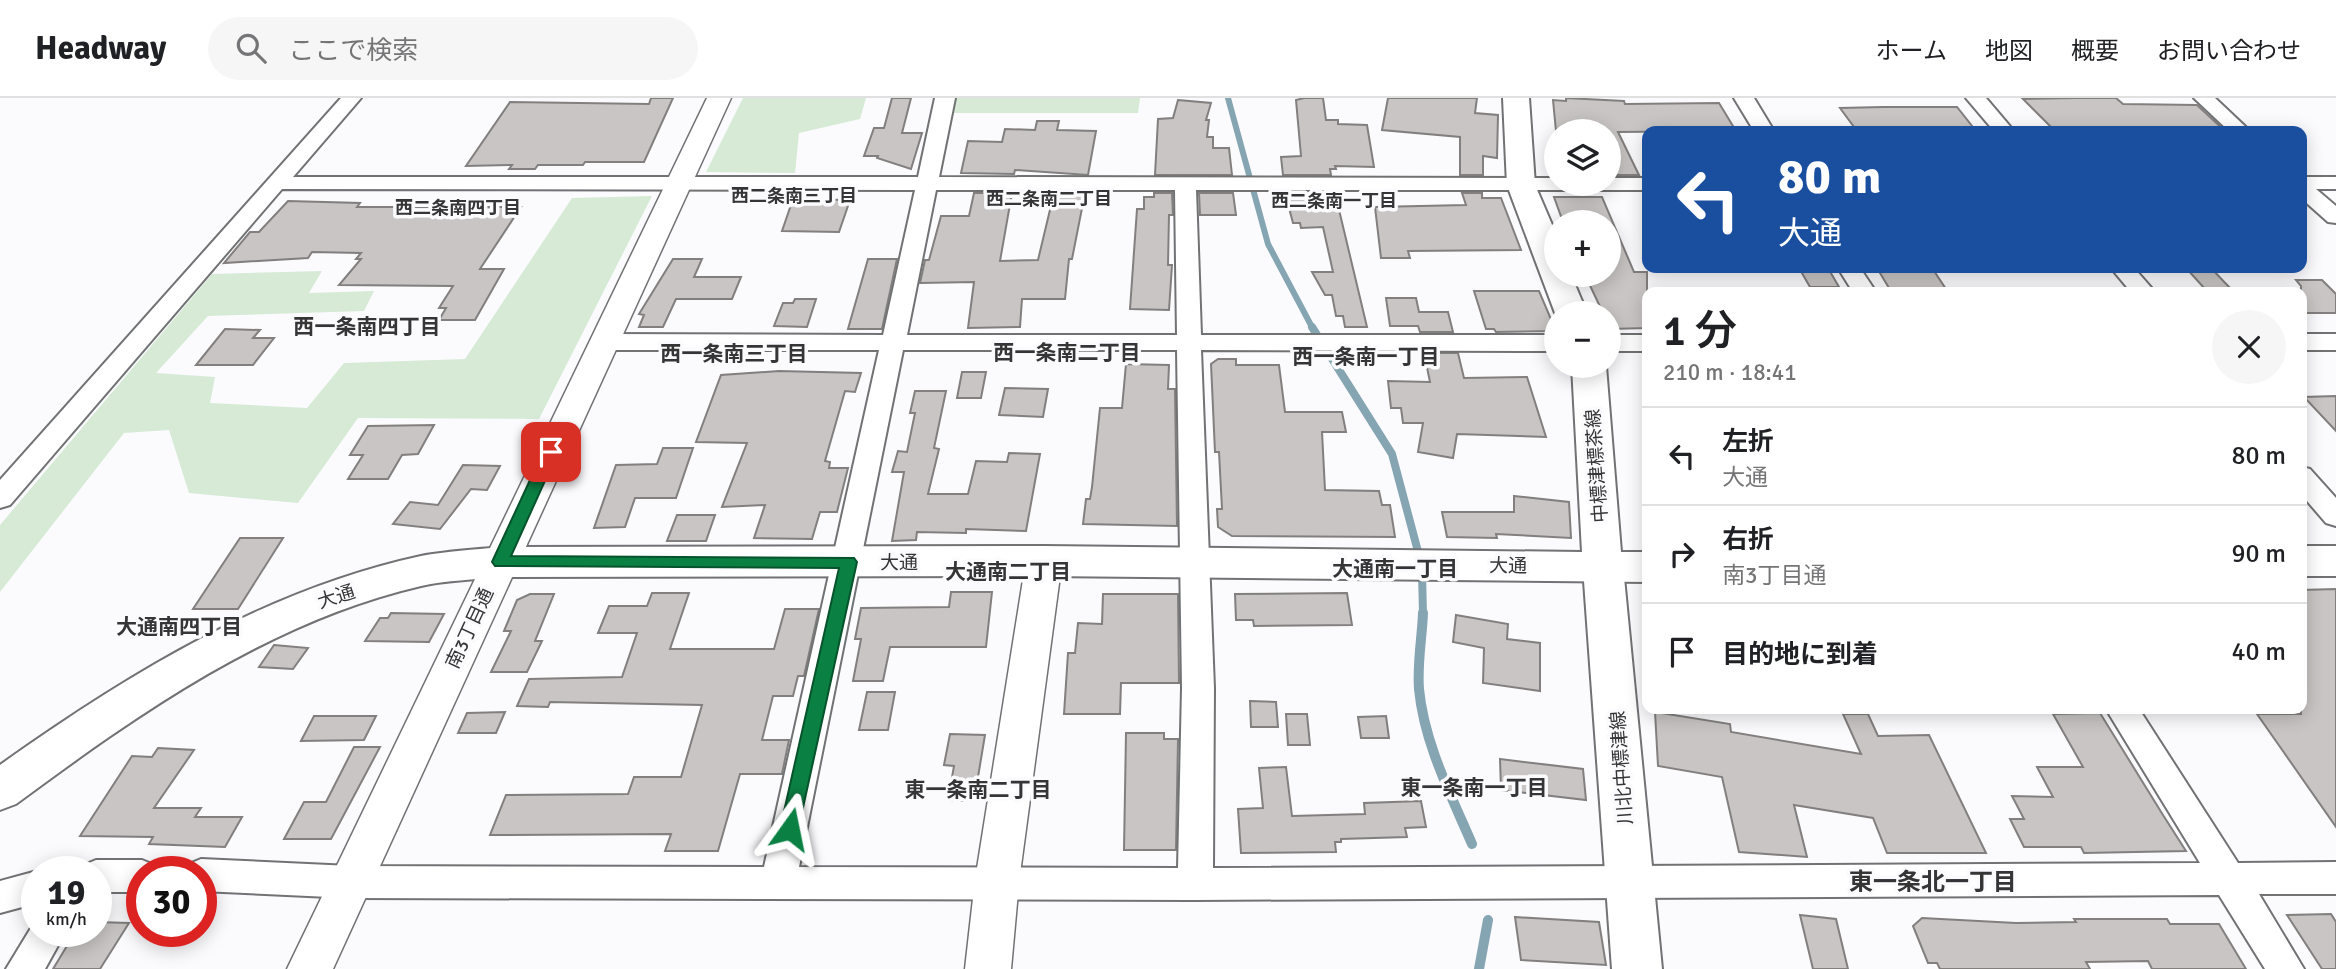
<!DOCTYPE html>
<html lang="ja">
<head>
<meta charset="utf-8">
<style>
  body { margin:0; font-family:Signika,"Noto Sans JP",sans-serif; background:#f6f6f6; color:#202124; height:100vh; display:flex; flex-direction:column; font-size:26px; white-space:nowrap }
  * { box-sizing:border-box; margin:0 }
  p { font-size:23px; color:#757577 }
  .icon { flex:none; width:38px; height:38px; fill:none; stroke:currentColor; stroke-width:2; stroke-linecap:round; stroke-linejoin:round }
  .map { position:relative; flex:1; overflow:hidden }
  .sheet { position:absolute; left:1642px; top:189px; width:665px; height:427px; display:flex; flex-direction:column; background:#fff; border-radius:14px; box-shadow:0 4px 18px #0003 }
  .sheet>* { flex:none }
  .hud { position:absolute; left:1642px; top:28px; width:665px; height:147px; border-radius:14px; box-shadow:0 4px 18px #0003; background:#1a4fa0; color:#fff; overflow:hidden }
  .tools { position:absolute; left:1544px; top:21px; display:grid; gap:14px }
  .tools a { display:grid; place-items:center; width:77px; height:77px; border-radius:50%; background:#fff; box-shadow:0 4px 18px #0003; font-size:35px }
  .speed { position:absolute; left:21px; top:758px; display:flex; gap:14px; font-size:35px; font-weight:700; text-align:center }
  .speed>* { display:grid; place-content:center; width:91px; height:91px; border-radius:50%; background:#fff; box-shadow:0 4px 18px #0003; line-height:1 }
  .speed small { font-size:18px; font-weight:400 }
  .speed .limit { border:10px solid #d22; background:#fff; color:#111 }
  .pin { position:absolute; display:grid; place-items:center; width:60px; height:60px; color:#fff; margin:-30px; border-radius:14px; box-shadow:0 4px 10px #0006 }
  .me { position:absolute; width:77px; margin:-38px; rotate:12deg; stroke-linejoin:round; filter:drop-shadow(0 0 5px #0008) }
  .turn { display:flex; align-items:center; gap:24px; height:147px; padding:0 21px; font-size:32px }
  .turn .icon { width:91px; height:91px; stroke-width:2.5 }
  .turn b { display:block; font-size:49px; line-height:60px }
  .round { display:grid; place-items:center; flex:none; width:74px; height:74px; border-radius:37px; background:#f6f6f6 }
  .overview { display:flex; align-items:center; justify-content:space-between; height:119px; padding:0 21px }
  h1 { font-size:42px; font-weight:600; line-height:52px }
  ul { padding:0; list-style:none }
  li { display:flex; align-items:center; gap:21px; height:98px; padding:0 21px; border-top:2px solid #e0e0e0 }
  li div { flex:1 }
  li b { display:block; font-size:26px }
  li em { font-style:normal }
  header { display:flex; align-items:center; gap:42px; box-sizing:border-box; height:98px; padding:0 35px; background:#fff; border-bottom:2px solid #e0e0e0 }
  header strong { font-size:33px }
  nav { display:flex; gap:38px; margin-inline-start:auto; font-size:24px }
  .search { width:490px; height:63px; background:#f6f6f6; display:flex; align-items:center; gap:18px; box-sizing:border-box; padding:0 24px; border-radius:38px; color:#757577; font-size:26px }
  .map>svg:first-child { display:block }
  .green { fill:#d6ead6 }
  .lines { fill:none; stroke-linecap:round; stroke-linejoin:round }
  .stream-far2 { stroke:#86a5b3; stroke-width:6 }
  .stream-far1 { stroke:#86a5b3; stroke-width:8 }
  .stream { stroke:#86a5b3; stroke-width:10 }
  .building { fill:#c8c5c4; stroke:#827f7e; stroke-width:2 }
  .minor-casing { stroke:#717274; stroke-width:4 }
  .tertiary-casing { stroke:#717274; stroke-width:3 }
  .secondary-casing { stroke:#717274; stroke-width:4 }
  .primary-casing { stroke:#717274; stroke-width:4 }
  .minor { fill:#fff; fill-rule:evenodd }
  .tertiary { fill:#fff; fill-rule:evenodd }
  .secondary { fill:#fff; fill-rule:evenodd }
  .primary { fill:#fff; fill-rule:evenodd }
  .route { fill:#0b8043; stroke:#07532c; stroke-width:2 }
  .labels { text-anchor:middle; stroke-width:7; stroke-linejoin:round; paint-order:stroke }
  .far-neighbourhood-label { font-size:18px; font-weight:bold; fill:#353536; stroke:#fbfbfe }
  .street-label { font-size:19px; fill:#353536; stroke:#fbfbfe }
  .neighbourhood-label { font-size:21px; font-weight:bold; fill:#353536; stroke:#fbfbfe }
  .near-neighbourhood-label { font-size:24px; font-weight:bold; fill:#353536; stroke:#fbfbfe }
</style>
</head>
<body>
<header>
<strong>Headway</strong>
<div class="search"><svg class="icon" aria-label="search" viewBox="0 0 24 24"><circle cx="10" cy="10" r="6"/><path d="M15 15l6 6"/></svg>ここで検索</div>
<nav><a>ホーム</a><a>地図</a><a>概要</a><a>お問い合わせ</a></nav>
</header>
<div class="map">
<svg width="2336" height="871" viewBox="0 0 2336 871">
  <rect width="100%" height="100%" fill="#fbfbfe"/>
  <g class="green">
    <polygon points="743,0 866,0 860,21 799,35 795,75 706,74"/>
    <polygon points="955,0 1140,0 1138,15 950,15"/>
    <polygon points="652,98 539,321 358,320 298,405 189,395 169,332 124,335 0,494 0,427 212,176 322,173 309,195 374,193 364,213 208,218 156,275 215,279 210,305 307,310 344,265 465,261 572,100"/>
  </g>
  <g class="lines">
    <polyline class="stream-far2" points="1228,0 1268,146 1313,231"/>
    <g class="stream-far1">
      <polyline points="1312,229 1392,356 1420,461"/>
      <polyline points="1422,474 1423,517"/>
    </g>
    <g class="stream">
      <path d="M1423 515C1422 540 1417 566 1419 591 1424 645 1451 697 1472 746"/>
      <polyline points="1479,871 1488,822"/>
    </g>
  </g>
  <g class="building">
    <polygon points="651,0 673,0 644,64 585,64 583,67 538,67 535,71 509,71 512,67 466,68 510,4 649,6"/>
    <polygon points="892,0 911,0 902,35 922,35 911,71 877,60 878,58 864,58 874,30 884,30"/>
    <polygon points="1304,0 1323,0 1326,22 1338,22 1338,26 1367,27 1374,69 1335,68 1336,71 1330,71 1331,77 1283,77 1281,59 1301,58 1296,2"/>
    <polygon points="1388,0 1477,0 1475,15 1498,17 1497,60 1483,58 1483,77 1460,77 1460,39 1382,32"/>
    <polygon points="1566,0 1624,3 1625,6 1719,5 1736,33 1618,34 1639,77 1608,77 1608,33 1556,33 1553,2 1566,3"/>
    <polygon points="2075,0 2116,0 2123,6 2197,7 2225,33 2055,33 2023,1"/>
    <polygon points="1178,2 1211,5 1206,22 1209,22 1207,39 1213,39 1213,50 1229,50 1232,77 1155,77 1158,21 1173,20"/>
    <polygon points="1883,9 1957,9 1976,33 1857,33 1840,10"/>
    <polygon points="1037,23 1059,23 1057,32 1096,33 1088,77 1015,72 1014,76 961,75 968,43 1002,44 1005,31 1035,32"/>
    <polygon points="974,95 1012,95 1000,163 1038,162 1054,95 1085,95 1072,161 1069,161 1065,201 1022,201 1020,229 968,230 974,184 920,185 925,162 929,162 941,118 969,118"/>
    <polygon points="1154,95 1172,95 1173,117 1169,117 1168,167 1172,167 1169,212 1130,211 1137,111 1144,111 1144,99 1154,99"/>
    <polygon points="1199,95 1233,95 1236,117 1200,117"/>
    <polygon points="1285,95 1335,95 1367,229 1345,229 1343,218 1336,218 1332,197 1325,197 1312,174 1333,174 1323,129 1301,130 1300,125 1293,125"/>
    <polygon points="1462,95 1482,95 1482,100 1501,100 1521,152 1408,153 1410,160 1381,160 1375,109 1466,107"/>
    <polygon points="1554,99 1602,99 1634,174 1647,174 1647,230 1610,231 1608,215 1603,215 1585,177 1608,177 1608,124 1563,124"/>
    <polygon points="793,101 850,102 839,134 782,133"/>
    <polygon points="288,103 360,105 357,109 521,109 480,171 504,171 475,222 439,222 446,210 439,210 453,188 339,187 361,161 356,161 361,155 312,154 308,160 224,165 250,134 259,134"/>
    <polygon points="673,161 702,161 694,179 741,179 732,201 676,201 663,229 639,229 644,217 639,216"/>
    <polygon points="868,161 897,161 882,231 848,231"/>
    <polygon points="1799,170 1828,170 1839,189 1810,189"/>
    <polygon points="1877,170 1932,170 1948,194 1905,194 1902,190 1889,190"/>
    <polygon points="2186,170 2211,170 2231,191 2205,191"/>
    <polygon points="2296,182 2322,182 2336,196 2336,215 2301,215 2301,188"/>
    <polygon points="1474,193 1539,193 1556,233 1496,234 1494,231 1486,231"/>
    <polygon points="1386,200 1416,200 1419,214 1448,214 1453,234 1420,234 1418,228 1390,228"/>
    <polygon points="795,201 816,201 807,229 774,228 783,205 793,205"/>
    <polygon points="225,231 260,232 253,240 274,240 253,267 196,267"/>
    <polygon points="1424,255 1458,255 1464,280 1527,279 1546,339 1457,336 1453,360 1418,354 1423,325 1403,325 1401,310 1391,310 1388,283 1430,284"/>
    <polygon points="1218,261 1236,261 1236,267 1279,267 1285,314 1342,314 1346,334 1322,334 1325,392 1379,393 1382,407 1390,407 1395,439 1232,438 1218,429 1217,411 1222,411 1219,354 1215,354 1211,266"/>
    <polygon points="1126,266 1169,267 1168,291 1175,291 1177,428 1083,426 1086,401 1090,401 1092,389 1100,310 1122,310"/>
    <polygon points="779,273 861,275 855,294 845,293 825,363 830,364 829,370 848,370 837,414 820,414 812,441 754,440 765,407 722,409 747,345 696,344 721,277"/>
    <polygon points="962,274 986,274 981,300 957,300"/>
    <polygon points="1005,290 1048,291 1043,319 999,317"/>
    <polygon points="915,293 946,293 934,350 939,351 928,396 968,396 976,363 1007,364 1009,355 1040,356 1026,433 966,431 966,435 917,434 916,442 892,443 904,374 892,374 898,353 907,354 915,315 910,315"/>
    <polygon points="2336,298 2336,333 2304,299"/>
    <polygon points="434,327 418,356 402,357 388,381 348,381 363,357 350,357 368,328"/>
    <polygon points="663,350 693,350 676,400 635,400 625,429 594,430 616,367 657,366"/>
    <polygon points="463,367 500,368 487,392 471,391 440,431 393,426 410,404 438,407"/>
    <polygon points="1514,398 1569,404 1571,440 1496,436 1497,440 1447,439 1442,414 1514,414"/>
    <polygon points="677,417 715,417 706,443 667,443"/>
    <polygon points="240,440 283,440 238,511 193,511"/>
    <polygon points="2336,491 2336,729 2257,616 2301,616 2301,492"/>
    <polygon points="951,494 992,494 986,549 890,549 883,583 853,583 861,541 855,541 861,510 949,509"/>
    <polygon points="652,495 689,495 670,551 774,551 785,511 819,511 804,578 798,578 793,598 773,598 762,642 789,642 782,676 740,676 718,753 665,753 671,736 490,737 506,697 628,696 634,679 681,679 702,607 550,604 548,609 517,608 529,581 622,579 637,535 598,535 609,508 647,508"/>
    <polygon points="1347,495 1352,527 1254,528 1253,522 1236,522 1235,496"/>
    <polygon points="530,496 554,496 535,543 542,543 527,574 491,574 511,533 504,533 517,502"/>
    <polygon points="1103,496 1178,496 1179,585 1121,585 1120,616 1064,616 1068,555 1075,555 1078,525 1102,526"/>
    <polygon points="391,515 444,516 429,544 365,543 380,520 388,520"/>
    <polygon points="1456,517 1508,526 1507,541 1540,545 1540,593 1483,585 1484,550 1453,544"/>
    <polygon points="274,547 308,550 293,571 259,569"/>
    <polygon points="867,594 895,594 888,632 859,632"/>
    <polygon points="1250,603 1276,604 1278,629 1251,629"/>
    <polygon points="505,614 496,635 458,635 467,615"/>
    <polygon points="1655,614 1730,626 1731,634 1861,656 1843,616 1868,616 1878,638 1929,637 1986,755 1887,755 1873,720 1794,707 1807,759 1739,754 1722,679 1658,668"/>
    <polygon points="2100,615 2163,717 2186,753 2084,755 2081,749 2024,749 2010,721 2024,721 2012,698 2053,699 2037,669 2083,669 2053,616"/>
    <polygon points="1286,616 1307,616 1310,647 1288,647"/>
    <polygon points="314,618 376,618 364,642 301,643"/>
    <polygon points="1386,618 1389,640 1361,640 1358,619"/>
    <polygon points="1126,635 1164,635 1164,641 1178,641 1176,752 1124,752"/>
    <polygon points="950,636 985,637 974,703 948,702 954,668 944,667"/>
    <polygon points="354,649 380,649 331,741 284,741 304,704 326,704"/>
    <polygon points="158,650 194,652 154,710 201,710 195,719 242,719 225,749 149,746 153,739 80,738 132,658 152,659"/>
    <polygon points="1500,661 1583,671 1586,702 1501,692"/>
    <polygon points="1286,669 1292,718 1365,716 1364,705 1421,703 1426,729 1405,730 1407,739 1341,741 1341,744 1335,744 1336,754 1241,755 1238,711 1263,710 1259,670"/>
    <polygon points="2331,816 2336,824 2336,871 2322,871 2287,817"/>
    <polygon points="1800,817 1836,821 1848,871 1813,871"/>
    <polygon points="1515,819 1599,824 1606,867 1521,862"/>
    <polygon points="1922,820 2016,825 2076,824 2074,821 2167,821 2170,826 2219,826 2246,871 2152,871 2148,863 2086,864 2090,871 1940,871 1937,865 1928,865 1913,828"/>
    <polygon points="96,824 129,825 100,871 53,871 76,833 96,833"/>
  </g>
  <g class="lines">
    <defs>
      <g id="minor">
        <path d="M341 0H361L293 79H918L935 0H955L939 79 1556 80V86H1608V80H1647V92H1196L1201 237H1556V253L1201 252 1214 590 1213 770 2200 765 2106 611H2139L2238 765 2336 764V796H2259L2304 871H2265L2219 797 1195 802 351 800 201 793V774H185L189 766 201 761 351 768 764 769 879 252H603L594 249 591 244 594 239 603 236 883 237 915 92 282 91 10 407 0 410V382ZM936 92H1175L1177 237H907ZM903 252H1177L1182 590 1178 770 799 769Z"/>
        <polygon points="1734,0 1754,0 1774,33 1754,33"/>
        <polygon points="1966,0 1986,0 2014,33 1994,33"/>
        <polygon points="2194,0 2215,0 2250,33 2229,33"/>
        <polygon points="2301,79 2336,79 2336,91 2316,91 2336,108 2336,125 2328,124 2301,100"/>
        <polygon points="1838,170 1860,170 1876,194 1853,194"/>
        <polygon points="2111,170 2134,170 2155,194 2131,194"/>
        <rect x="2301" y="236" width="35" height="16"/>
        <rect x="1608" y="237" width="39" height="16"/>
        <polygon points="2301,369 2310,371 2336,400 2336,428 2326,425 2301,396"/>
        <polygon points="96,762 142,762 154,767 157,774 142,774 142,794 96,794 96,774 81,774 84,767"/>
        <polygon points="37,773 37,805 0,815 0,783"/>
        <polygon points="37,820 37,833 66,833 45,871 6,871"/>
      </g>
      <g id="tertiary">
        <polygon points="707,0 731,0 333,871 287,871"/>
        <polygon points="1044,450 1057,454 1062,463 1019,783 1011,871 965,871 975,783 1026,463 1031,454"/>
      </g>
      <polygon id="secondary" points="1603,454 1617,459 1623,469 1662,871 1612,871 1583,469 1589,459"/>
      <g id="primary">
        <polygon points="1503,0 1529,0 1535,87 1556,136 1556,177 1571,177 1587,215 1555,215 1507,87"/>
        <path d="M1572 268H1606L1621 454H1647V484L1044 478 500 479C474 482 447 482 421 488 270 523 139 615 16 706L0 712V667C128 576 265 492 421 458 447 453 474 452 500 449L1044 448 1582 454Z"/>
        <rect x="2301" y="448" width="35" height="30"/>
      </g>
    </defs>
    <use href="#minor" class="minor-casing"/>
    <use href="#tertiary" class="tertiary-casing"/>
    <use href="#secondary" class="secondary-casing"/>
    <use href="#primary" class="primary-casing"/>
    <use href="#minor" class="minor"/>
    <use href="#tertiary" class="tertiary"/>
    <use href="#secondary" class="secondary"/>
    <use href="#primary" class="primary"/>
  </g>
  <polygon class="route" points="551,349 558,354 511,458 854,460 857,464 797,737 790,739 783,737 780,731 839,470 495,468 492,464 543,354"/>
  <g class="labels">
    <g class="far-neighbourhood-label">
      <text x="794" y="104">西二条南三丁目</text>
      <text x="1049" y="107">西二条南二丁目</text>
      <text x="1334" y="109">西二条南一丁目</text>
      <text x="458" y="116">西二条南四丁目</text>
    </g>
    <g class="street-label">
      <text transform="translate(1596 368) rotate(-94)" y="7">中標津標茶線</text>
      <text x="899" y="471">大通</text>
      <text transform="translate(1508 467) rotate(1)" y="7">大通</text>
      <text transform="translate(336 498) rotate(-18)" y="7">大通</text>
      <text transform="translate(469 530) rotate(-65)" y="7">南3丁目通</text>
      <text transform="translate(1621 670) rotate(-94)" y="7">川北中標津線</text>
    </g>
    <g class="neighbourhood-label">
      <text x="367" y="236">西一条南四丁目</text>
      <text x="1067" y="262">西一条南二丁目</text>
      <text x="734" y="263">西一条南三丁目</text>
      <text x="1366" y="266">西一条南一丁目</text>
      <text x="1395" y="478">大通南一丁目</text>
      <text x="1008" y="481">大通南二丁目</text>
      <text x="179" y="536">大通南四丁目</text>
      <text x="1474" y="697">東一条南一丁目</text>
      <text x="978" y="699">東一条南二丁目</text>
    </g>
    <g class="near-neighbourhood-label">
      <text x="1933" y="792">東一条北一丁目</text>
    </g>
  </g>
</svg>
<div class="tools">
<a><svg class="icon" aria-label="layers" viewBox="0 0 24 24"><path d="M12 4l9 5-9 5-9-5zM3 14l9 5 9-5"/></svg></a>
<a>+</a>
<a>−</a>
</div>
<div class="speed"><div>19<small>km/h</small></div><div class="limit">30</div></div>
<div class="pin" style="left:551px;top:354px;background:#d93025"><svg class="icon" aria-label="arrive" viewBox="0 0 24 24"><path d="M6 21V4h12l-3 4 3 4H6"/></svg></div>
<svg class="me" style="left:790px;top:731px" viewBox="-20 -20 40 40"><path d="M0-17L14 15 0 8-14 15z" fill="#0b8043" stroke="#fff" stroke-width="4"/></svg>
<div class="hud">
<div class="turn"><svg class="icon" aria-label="left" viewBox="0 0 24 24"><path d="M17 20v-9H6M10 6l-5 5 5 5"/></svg><div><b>80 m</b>大通</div></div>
</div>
<section class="sheet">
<div class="overview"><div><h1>1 分</h1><p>210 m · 18:41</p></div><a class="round"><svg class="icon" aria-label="close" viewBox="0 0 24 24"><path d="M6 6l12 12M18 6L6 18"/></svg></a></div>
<ul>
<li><svg class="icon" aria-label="left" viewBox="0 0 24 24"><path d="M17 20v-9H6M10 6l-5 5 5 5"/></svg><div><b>左折</b><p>大通</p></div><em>80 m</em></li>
<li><svg class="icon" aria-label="right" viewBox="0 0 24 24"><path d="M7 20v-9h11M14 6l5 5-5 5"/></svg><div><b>右折</b><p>南3丁目通</p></div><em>90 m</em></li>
<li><svg class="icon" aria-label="arrive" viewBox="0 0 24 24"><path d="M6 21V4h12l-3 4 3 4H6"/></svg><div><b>目的地に到着</b></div><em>40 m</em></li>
</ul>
</section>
</div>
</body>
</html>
